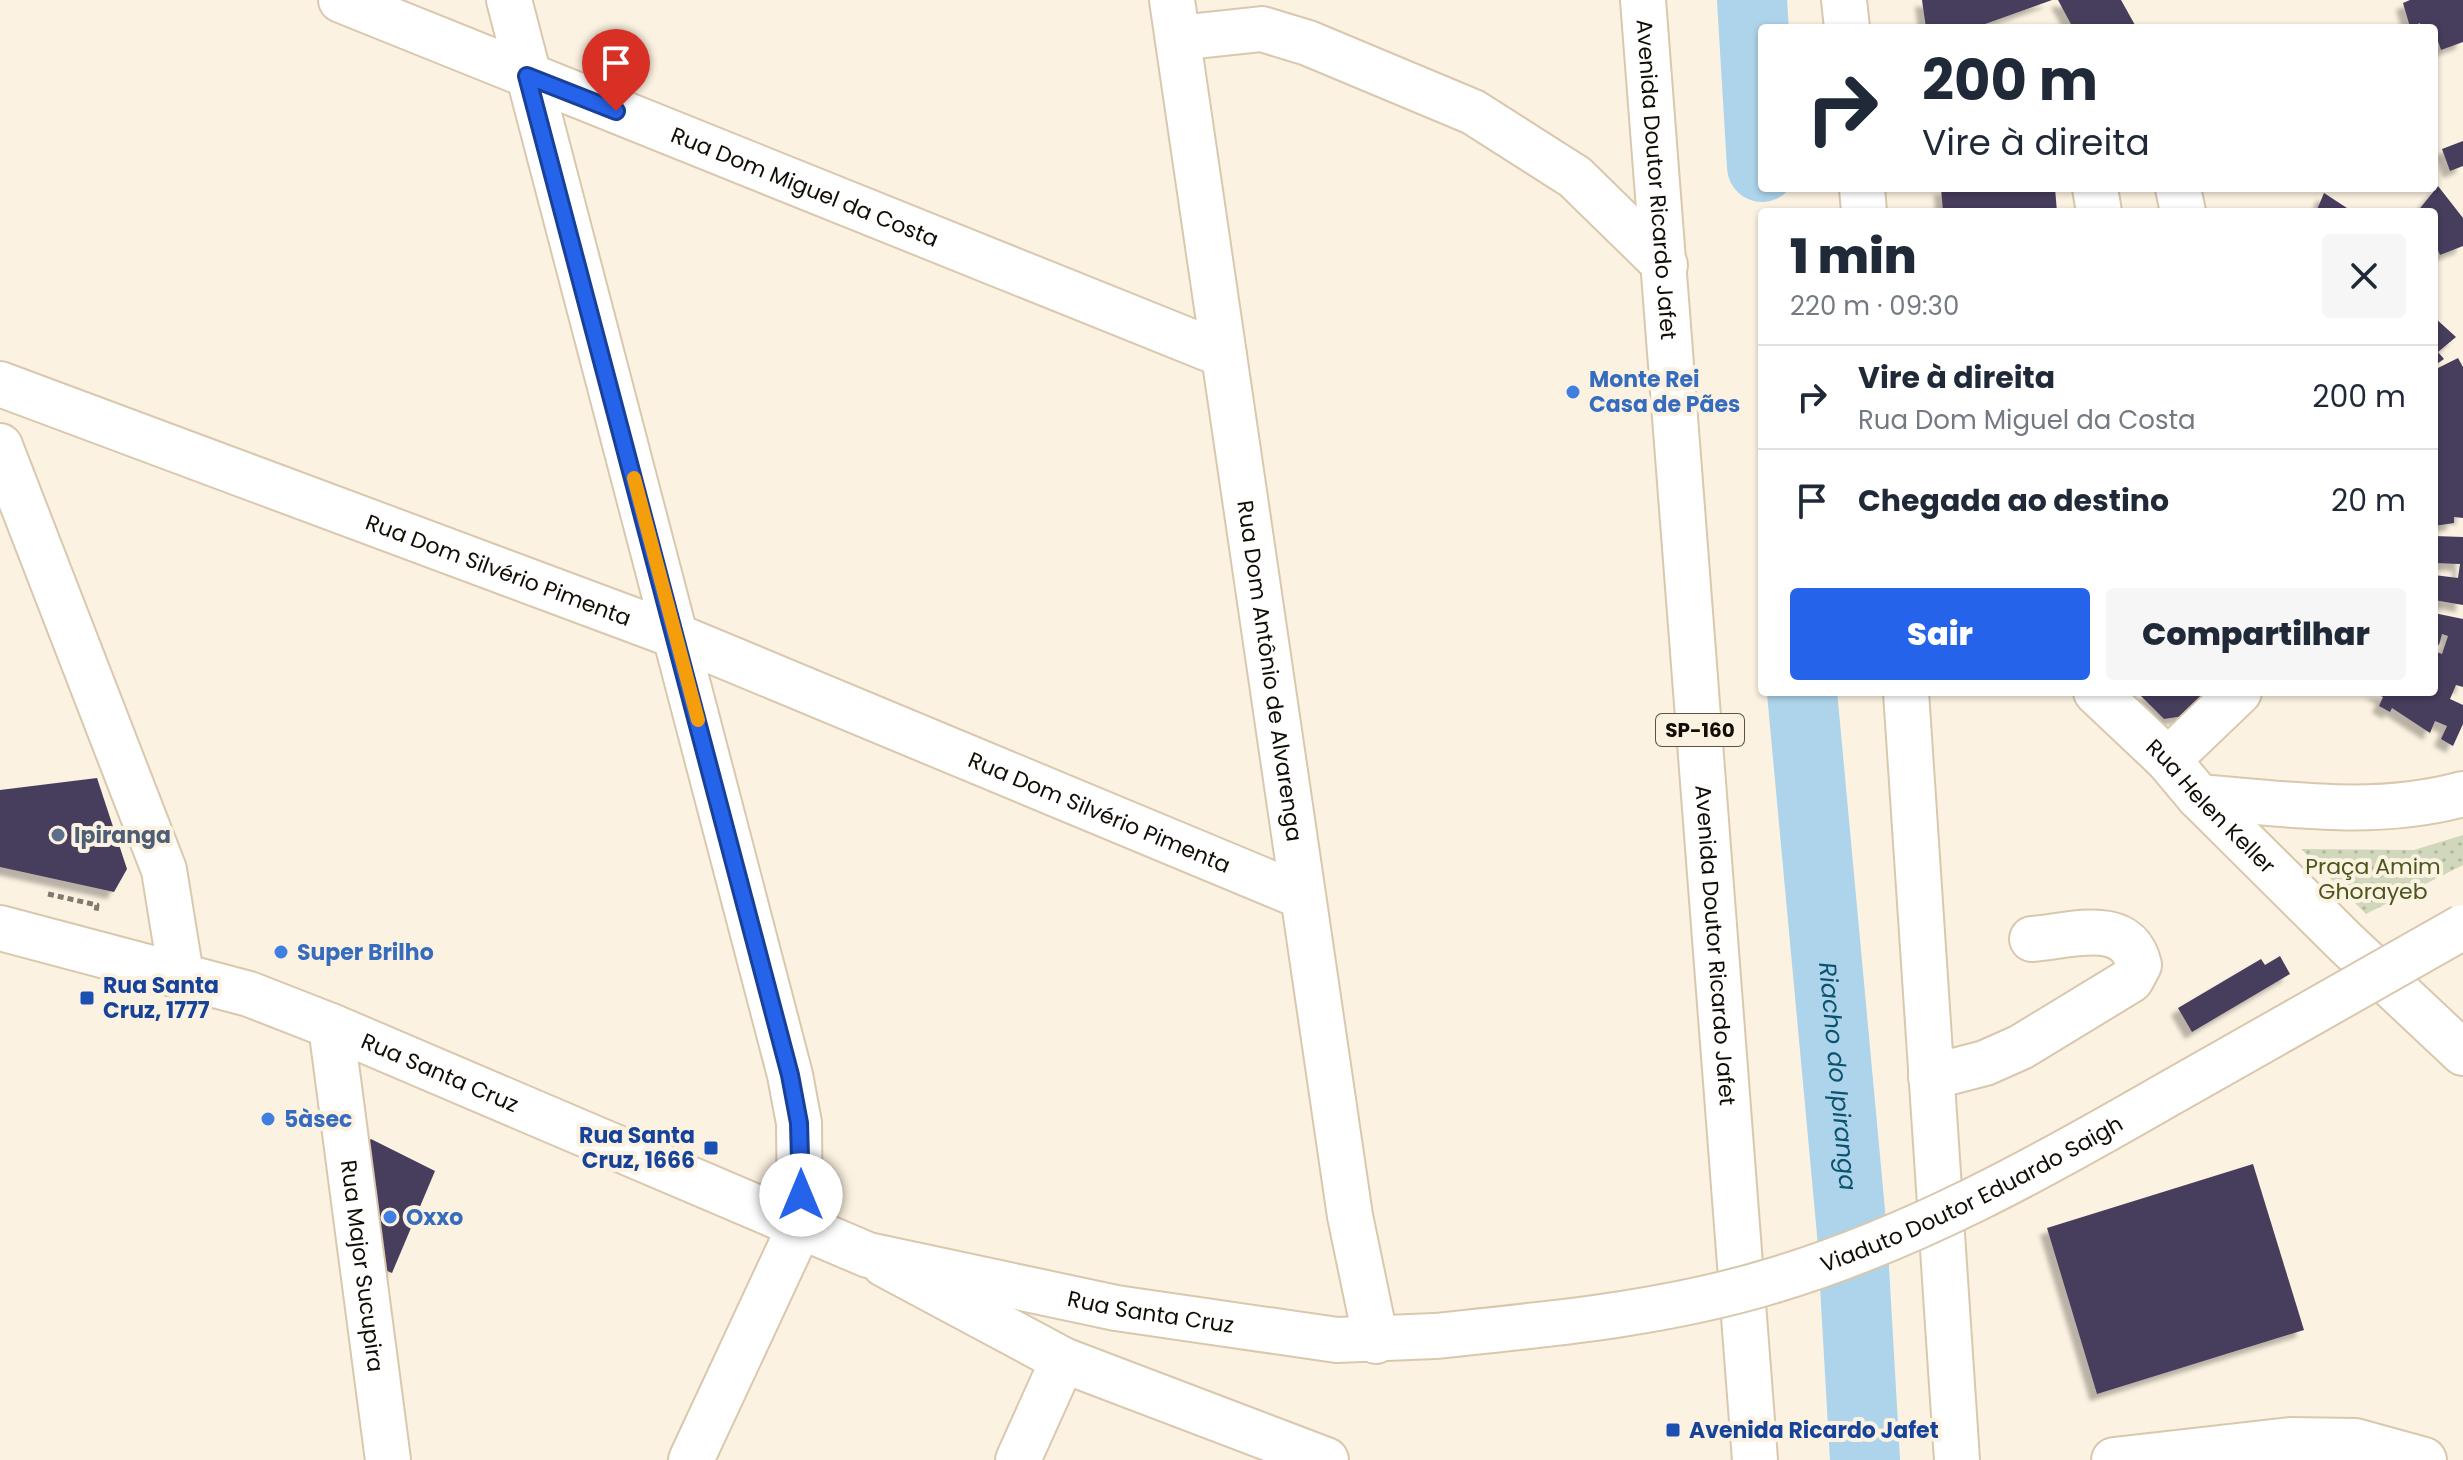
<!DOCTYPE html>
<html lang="pt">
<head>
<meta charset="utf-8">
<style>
  body { margin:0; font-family:Poppins,sans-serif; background:#f6f6f7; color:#1f2937; height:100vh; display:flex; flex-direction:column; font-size:30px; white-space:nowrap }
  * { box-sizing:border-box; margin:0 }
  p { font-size:26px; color:#747a83 }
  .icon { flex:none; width:44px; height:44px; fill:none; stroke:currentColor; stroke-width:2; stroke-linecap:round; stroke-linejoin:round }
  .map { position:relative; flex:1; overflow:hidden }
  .details { position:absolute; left:1758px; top:208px; width:680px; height:488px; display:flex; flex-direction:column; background:#fff; border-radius:8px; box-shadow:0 2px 6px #0004 }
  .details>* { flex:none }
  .top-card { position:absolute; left:1758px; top:24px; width:680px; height:168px; border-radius:8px; box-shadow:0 2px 6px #0004; background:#fff; color:#1f2937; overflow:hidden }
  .pin { position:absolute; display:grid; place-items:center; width:68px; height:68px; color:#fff; margin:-82px -34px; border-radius:50% 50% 50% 0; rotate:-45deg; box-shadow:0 0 8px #0007 }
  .pin .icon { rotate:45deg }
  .me { position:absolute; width:88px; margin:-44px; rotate:0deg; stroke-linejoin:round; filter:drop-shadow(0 0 6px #0008) }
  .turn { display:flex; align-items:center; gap:28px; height:168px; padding:0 32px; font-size:36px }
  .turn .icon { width:104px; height:104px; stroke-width:2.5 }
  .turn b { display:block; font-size:56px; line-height:68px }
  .round { display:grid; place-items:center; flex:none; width:84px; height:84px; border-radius:8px; background:#f6f6f7 }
  .headline { display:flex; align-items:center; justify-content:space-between; height:136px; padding:0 32px }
  h1 { font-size:48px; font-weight:800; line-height:60px }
  .primary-button { display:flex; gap:16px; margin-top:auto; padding:16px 32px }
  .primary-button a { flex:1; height:92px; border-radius:8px; background:#2563eb; color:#fff; font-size:32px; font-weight:800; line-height:92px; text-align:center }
  .primary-button a+a { background:#f6f6f7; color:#1f2937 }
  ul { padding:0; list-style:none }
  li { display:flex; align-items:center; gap:24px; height:104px; padding:0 32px; border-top:2px solid #e0e1e3 }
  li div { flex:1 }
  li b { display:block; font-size:30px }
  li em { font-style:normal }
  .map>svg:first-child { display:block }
  .park { fill:url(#park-dots) }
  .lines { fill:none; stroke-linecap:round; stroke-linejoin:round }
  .river { stroke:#add4ea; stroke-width:70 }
  .building { fill:#473e5c; filter:url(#shadow) }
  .minor-casing { stroke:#d9c8ad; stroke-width:48 }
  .major-casing { stroke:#d9c8ad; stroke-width:48 }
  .path { stroke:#81796d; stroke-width:5; stroke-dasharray:6 4; stroke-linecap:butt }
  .minor { stroke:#fff; stroke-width:44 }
  .major { stroke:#fff; stroke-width:44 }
  .major-bridge-casing { stroke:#d9c8ad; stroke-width:48; stroke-linecap:butt }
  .major-bridge { stroke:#fff; stroke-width:44 }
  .route-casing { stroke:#184099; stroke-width:20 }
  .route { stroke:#2563eb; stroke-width:14 }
  .slow { stroke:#f59e0b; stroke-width:14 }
  .shop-dot { fill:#3f7fe0; stroke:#fcf2e1; stroke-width:3 }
  .service-dot { fill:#5c6f8a; stroke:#fcf2e1; stroke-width:3 }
  .transit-dot { fill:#1a4fb4; stroke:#fcf2e1; stroke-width:3 }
  .labels { text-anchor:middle; stroke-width:8; stroke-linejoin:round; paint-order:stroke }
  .shield { fill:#fcf2e1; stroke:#595247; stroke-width:2 }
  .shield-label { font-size:20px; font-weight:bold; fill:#130e05 }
  .street-label { font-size:22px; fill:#130e05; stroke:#fcf2e1 }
  .shop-label { font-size:22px; font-weight:bold; fill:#366cbe; stroke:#fcf2e1; text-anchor:start }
  .service-label { font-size:22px; font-weight:bold; fill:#4e5e75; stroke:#fcf2e1; text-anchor:start }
  .park-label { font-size:22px; fill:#4b561d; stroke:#fcf2e1 }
  .transit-label { font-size:22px; font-weight:bold; fill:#164399; stroke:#fcf2e1; text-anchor:start }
  .water-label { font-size:24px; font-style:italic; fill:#095270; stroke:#fcf2e1 }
</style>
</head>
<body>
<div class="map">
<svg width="2463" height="1460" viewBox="0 0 2463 1460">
  <defs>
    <pattern id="park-dots" width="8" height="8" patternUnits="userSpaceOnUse" patternTransform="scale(2)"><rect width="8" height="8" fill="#d0d7ba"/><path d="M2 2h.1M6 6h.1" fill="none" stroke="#b2b79e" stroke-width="1.8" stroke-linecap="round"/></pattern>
    <filter id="shadow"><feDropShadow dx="-7" dy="7" stdDeviation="2" flood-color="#0004"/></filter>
  </defs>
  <rect width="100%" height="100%" fill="#fcf2e1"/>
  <polygon class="park" points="2463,835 2463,865 2366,914 2301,849 2414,850"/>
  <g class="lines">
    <g class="river">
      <polyline points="1752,0 1762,167"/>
      <path id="s1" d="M1802 692 1852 1233 1865 1460"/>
    </g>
  </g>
  <g class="building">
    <polygon points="1922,0 2052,0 1974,28 1926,28"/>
    <polygon points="2058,0 2121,0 2135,25 2073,28"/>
    <polygon points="2410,0 2463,0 2463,42 2441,50 2437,38 2434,39 2434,28 2421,28 2420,23 2410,27 2403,3"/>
    <polygon points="2463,141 2463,166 2450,171 2442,149"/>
    <polygon points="2438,186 2463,218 2463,246 2440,255 2434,241 2434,212 2417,212"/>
    <polygon points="1941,188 2055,188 2057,212 1943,212"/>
    <polygon points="2324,193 2347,208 2345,212 2316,212"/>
    <polygon points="2434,317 2456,337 2438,352 2444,359 2434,366"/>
    <polygon points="2458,358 2463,367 2463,518 2454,517 2454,523 2434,526 2434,370"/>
    <polygon points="2434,536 2463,537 2463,605 2434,600 2434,575 2458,578 2460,564 2434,563"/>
    <polygon points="2434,613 2463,619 2463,687 2456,685 2450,699 2463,705 2463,724 2453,746 2441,739 2447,726 2435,721 2430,733 2392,708 2390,712 2379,706 2383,697 2372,692 2434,692 2434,651 2442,654 2448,636 2442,634 2439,645 2434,643"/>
    <polygon points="2137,692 2205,692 2184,716 2164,719"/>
    <polygon points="97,778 127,869 114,892 0,867 0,790"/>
    <polygon points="2280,956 2290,974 2192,1032 2178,1008 2261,959 2265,965"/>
    <polygon points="371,1139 435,1171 392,1273 371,1264 358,1150"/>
    <polygon points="2253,1164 2304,1330 2097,1394 2047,1228"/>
  </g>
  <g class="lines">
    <defs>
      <g id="minor">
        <path id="s2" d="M341 0 1224 355"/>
        <polyline points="509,0 790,1075 799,1123 800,1226 691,1460"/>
        <path id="s3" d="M1172 0 1350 1216 1376 1341"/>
        <polyline points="1178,38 1262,29 1308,43 1473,112 1575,177 1665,265"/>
        <polyline points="2095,188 2099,212"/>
        <polyline points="2178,188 2183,212"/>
        <path id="s4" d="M0 384 676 636 1301 896"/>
        <polyline points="0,446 164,870 181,975"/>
        <path id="s5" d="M2096 692 2168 760 2199 797 2346 943 2463 1053"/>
        <polyline points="2168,760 2239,692"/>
        <path d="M2199 797C2288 804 2376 818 2463 794"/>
        <path id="s6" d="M331 1026 388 1460"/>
        <path d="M1931 1077 1985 1063 2021 1047 2131 980 2139 965C2127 916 2072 936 2032 939"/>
        <polyline points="884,1264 1063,1360 1326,1460"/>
        <polyline points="1018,1460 1063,1360"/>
        <polyline points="2114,1460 2290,1440 2355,1441 2424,1460"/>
      </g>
      <g id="major">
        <path id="s7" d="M1643 0 1755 1460"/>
        <polyline points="1844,0 1847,28"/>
        <polyline points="1862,188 1864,212"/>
        <polyline points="1906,692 1957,1460"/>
        <path id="s8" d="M0 928 249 994 331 1026 868 1255 1116 1308 1226 1324 1337 1340 1435 1336"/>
      </g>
    </defs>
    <use href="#minor" class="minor-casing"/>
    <use href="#major" class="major-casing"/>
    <polyline class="path" points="48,894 97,905 96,912"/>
    <use href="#minor" class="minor"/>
    <use href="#major" class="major"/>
    <defs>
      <g id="major-bridge">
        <path id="s9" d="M1435 1336C1549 1324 1665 1314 1775 1280 1914 1238 2038 1169 2163 1097 2263 1041 2363 984 2463 927"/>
      </g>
    </defs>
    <use href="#major-bridge" class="major-bridge-casing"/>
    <use href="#major-bridge" class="major-bridge"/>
  </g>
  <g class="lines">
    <defs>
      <polyline id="route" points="616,111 527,76 790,1075 799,1123 801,1195"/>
    </defs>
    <use href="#route" class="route-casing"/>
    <use href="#route" class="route"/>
    <polyline class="slow" points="634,478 698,720"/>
  </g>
  <g class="shop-dot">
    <circle cx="1573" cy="392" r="8"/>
    <circle cx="281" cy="952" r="8"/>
    <circle cx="268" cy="1119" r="8"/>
    <circle cx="390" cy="1217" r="8"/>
  </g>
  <circle class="service-dot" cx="58" cy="835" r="8"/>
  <g class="transit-dot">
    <rect x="79" y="990" width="16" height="16" rx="4"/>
    <rect x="703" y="1140" width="16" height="16" rx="4"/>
    <rect x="1665" y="1422" width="16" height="16" rx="4"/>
  </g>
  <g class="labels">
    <rect class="shield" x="1656" y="714" width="88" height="32" rx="6"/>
    <g class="shield-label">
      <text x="1700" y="737">SP-160</text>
    </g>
    <g class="street-label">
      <text dy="8" stroke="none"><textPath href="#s7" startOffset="180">Avenida Doutor Ricardo Jafet</textPath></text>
      <text dy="8" stroke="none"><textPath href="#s2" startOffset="500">Rua Dom Miguel da Costa</textPath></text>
      <text dy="8" stroke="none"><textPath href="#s4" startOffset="532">Rua Dom Silvério Pimenta</textPath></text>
      <text dy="8" stroke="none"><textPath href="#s3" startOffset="678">Rua Dom Antônio de Alvarenga</textPath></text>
      <text dy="8" stroke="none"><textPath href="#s5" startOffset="162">Rua Helen Keller</textPath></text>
      <text dy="8" stroke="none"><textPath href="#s4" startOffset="1180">Rua Dom Silvério Pimenta</textPath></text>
      <text dy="8" stroke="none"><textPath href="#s7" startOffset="948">Avenida Doutor Ricardo Jafet</textPath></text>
      <text dy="8" stroke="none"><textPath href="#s8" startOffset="464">Rua Santa Cruz</textPath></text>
      <text dy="8" stroke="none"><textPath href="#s9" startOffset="560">Viaduto Doutor Eduardo Saigh</textPath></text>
      <text dy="8" stroke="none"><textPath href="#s6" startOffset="242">Rua Major Sucupira</textPath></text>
      <text dy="8" stroke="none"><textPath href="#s8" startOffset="1218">Rua Santa Cruz</textPath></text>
    </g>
    <g class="shop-label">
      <text x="1589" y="387">Monte Rei<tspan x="1589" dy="25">Casa de Pães</tspan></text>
      <text x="297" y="960">Super Brilho</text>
      <text x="284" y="1127">5àsec</text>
      <text x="406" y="1225">Oxxo</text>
    </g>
    <g class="service-label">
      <text x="74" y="843">Ipiranga</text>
    </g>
    <g class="park-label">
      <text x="2373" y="874">Praça Amim<tspan x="2373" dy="25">Ghorayeb</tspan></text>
    </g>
    <g class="transit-label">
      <text x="103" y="993">Rua Santa<tspan x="103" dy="25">Cruz, 1777</tspan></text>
      <text x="695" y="1143" text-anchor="end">Rua Santa<tspan x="695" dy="25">Cruz, 1666</tspan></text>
      <text x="1689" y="1438">Avenida Ricardo Jafet</text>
    </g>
    <g class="water-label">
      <text dy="8" stroke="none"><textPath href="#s1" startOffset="386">Riacho do Ipiranga</textPath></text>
    </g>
  </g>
</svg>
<div class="pin" style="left:616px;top:111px;background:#d93025"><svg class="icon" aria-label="arrive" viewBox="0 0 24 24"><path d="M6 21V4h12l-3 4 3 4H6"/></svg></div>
<svg class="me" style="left:801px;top:1195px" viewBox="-20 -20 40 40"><circle r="19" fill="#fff"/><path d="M0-13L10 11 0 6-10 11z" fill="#2563eb"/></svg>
<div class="top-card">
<div class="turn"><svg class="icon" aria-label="right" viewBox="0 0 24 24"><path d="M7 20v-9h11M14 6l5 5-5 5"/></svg><div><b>200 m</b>Vire à direita</div></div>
</div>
<section class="details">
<div class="headline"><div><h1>1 min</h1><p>220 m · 09:30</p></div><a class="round"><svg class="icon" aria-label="close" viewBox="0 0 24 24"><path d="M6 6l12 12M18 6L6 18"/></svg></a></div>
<ul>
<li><svg class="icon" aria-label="right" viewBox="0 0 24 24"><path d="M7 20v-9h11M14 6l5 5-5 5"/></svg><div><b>Vire à direita</b><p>Rua Dom Miguel da Costa</p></div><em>200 m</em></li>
<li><svg class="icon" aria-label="arrive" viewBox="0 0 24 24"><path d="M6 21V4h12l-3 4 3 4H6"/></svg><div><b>Chegada ao destino</b></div><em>20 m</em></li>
</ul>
<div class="primary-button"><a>Sair</a><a>Compartilhar</a></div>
</section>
</div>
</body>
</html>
